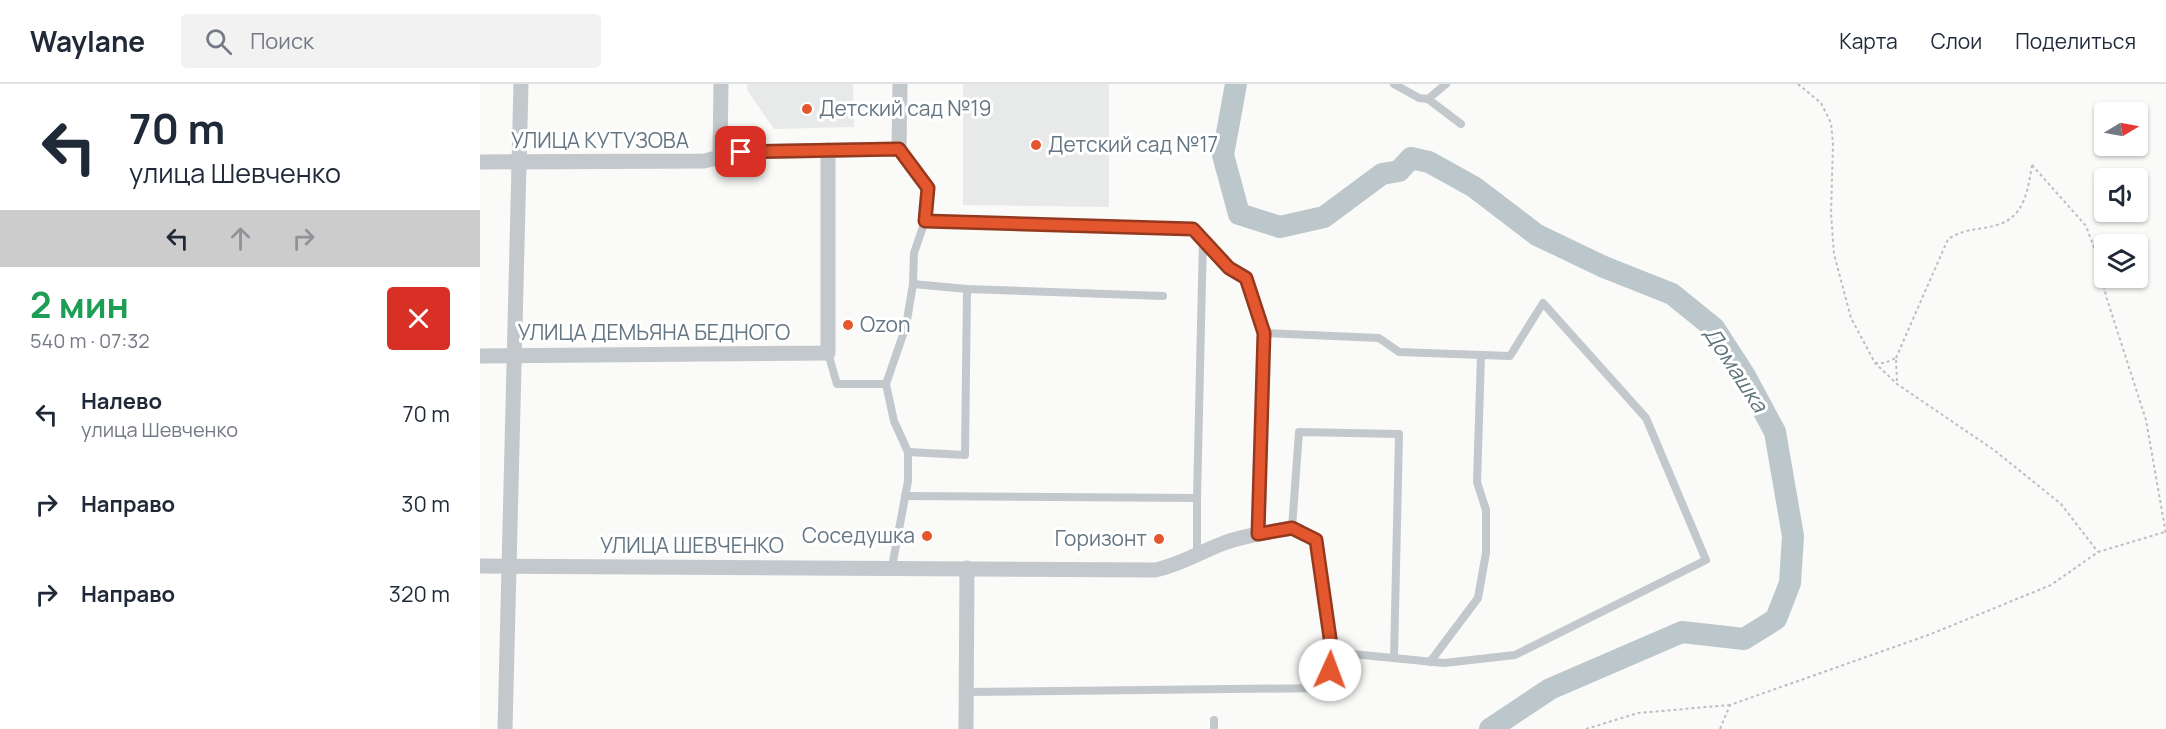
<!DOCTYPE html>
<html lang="ru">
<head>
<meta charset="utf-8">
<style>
  body { margin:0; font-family:Manrope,sans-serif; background:#f2f2f3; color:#1f2937; height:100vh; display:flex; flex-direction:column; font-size:22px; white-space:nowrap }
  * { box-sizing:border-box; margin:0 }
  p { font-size:20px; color:#747a83 }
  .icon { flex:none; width:33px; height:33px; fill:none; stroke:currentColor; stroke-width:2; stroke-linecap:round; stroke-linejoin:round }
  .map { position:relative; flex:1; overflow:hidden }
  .sheet { display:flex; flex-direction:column; background:#fff; width:480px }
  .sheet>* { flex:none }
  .hud { background:#fff; color:#1f2937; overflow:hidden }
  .needle { width:39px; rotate:80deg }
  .fabs { position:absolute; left:1614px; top:18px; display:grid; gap:12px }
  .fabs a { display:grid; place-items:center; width:54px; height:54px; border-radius:6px; background:#fff; box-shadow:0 2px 4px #0004; font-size:30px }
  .pin { position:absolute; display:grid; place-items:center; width:51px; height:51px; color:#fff; margin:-26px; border-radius:12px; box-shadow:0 3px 9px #0006 }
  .me { position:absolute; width:66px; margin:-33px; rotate:2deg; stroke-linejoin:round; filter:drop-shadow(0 0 4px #0008) }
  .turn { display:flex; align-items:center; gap:21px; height:126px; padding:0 30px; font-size:27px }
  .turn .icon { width:78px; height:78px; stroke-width:2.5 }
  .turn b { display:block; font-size:42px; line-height:51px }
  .lanes { display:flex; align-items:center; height:57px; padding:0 30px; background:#0003; justify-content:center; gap:30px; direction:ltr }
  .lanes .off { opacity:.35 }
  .round { display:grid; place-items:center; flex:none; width:63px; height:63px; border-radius:6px; background:#f2f2f3 }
  .head { display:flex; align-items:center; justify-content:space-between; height:102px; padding:0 30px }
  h1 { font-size:36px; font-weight:700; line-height:45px; color:#1e9e55 }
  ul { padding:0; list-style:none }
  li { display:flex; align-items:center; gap:18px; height:90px; padding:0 30px }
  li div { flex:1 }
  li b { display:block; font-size:22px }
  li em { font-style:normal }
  header { display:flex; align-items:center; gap:36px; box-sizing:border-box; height:84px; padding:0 30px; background:#fff; border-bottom:2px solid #e0e1e3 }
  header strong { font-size:28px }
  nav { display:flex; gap:33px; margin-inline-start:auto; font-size:21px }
  .search { width:420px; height:54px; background:#f2f2f3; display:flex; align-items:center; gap:15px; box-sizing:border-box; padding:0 21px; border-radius:6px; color:#747a83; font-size:22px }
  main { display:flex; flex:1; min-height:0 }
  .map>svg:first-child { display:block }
  .built { fill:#e8e9e9 }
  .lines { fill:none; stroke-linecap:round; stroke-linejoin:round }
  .river { stroke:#bbc7cb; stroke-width:22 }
  .path { stroke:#bbbfc2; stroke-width:2; stroke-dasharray:3 3; stroke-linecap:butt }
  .service { stroke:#c3c8cc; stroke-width:8 }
  .minor { stroke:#c3c8cc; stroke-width:15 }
  .route-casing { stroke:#94391e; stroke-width:15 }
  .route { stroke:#e4572e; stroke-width:10 }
  .poi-dot { fill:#e4572e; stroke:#fff; stroke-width:2 }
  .labels { text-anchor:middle; stroke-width:6; stroke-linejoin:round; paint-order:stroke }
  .poi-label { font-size:21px; fill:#657683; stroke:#fff; text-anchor:start }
  .street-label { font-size:21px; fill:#657683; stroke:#fff }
  .water-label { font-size:22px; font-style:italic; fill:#60757c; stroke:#fff }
</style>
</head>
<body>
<header>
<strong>Waylane</strong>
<div class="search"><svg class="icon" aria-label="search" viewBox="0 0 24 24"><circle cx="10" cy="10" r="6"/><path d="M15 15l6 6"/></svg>Поиск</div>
<nav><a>Карта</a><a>Слои</a><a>Поделиться</a></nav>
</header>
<main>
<section class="sheet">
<div class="hud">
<div class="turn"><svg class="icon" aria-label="left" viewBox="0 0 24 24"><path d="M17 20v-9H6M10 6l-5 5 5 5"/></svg><div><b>70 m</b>улица Шевченко</div></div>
<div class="lanes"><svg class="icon" aria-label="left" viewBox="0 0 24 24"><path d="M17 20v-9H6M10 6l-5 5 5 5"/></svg><svg class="icon off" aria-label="ahead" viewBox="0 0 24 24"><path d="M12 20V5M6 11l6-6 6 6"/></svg><svg class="icon off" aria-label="right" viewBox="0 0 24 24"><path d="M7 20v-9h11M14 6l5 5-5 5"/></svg></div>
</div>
<div class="head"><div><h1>2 мин</h1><p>540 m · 07:32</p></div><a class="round" style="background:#d93025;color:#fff"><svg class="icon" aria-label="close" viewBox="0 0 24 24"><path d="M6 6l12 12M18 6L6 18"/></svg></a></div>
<ul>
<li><svg class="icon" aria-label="left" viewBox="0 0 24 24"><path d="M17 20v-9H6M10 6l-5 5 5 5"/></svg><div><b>Налево</b><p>улица Шевченко</p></div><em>70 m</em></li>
<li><svg class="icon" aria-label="right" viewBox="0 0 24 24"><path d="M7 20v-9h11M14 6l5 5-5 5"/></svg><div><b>Направо</b></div><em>30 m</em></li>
<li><svg class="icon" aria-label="right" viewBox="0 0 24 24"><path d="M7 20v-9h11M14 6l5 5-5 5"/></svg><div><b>Направо</b></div><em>320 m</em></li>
</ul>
</section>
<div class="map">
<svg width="1686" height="645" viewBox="0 0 1686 645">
  <rect width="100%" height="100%" fill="#fafaf8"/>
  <g class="built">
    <polygon points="267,0 373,0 374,43 294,45 267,6"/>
    <polygon points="483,0 629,0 629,123 483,121"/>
  </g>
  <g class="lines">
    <polyline class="river" points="756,0 743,71 759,130 800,143 844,133 902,90 919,87 931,74 949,78 994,103 1057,151 1124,183 1192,210 1234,244 1265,292 1295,348 1313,452 1310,499 1296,535 1264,555 1202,548 1070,605 1010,645"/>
    <g class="path">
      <polyline points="1318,0 1341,19 1351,39 1353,59 1351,129 1354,170 1371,234 1395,279 1417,300 1514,366 1581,420 1618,468"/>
      <polyline points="1552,81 1606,142 1618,174 1626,212 1666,336 1686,450"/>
      <path d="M1416 274 1468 155C1489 143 1496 147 1517 141 1545 133 1548 105 1552 81"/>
      <polyline points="1395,279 1405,279 1416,274 1417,300"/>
      <polyline points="1106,645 1158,629 1250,621"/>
      <polyline points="1240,645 1250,621 1451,550 1571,501 1618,468 1685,448"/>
    </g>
    <g class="service">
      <polyline points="914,0 939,14 948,15 966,0"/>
      <polyline points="948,15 981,40"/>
      <polyline points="419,65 448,103 445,137 713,145 749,184 766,194 784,249"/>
      <polyline points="433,200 487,205"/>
      <polyline points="348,269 357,300 406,300"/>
      <polyline points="428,368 485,371 487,205 683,212"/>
      <polyline points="425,412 717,414 723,155"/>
      <polyline points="778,450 784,249 899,254 919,268 1030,272 1063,219 1166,334 1226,476 1035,571 964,579 852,568"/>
      <polyline points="717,471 717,414"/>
      <polyline points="412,483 428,397 428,368 414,337 406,300 426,242 433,200 434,169 445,137"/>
      <polyline points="950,578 998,514 1006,469 1006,426 997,398 1001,271"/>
      <polyline points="486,608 847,604 852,568 836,456 812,444 819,348 919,350 914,574"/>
      <polyline points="734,645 734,636"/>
    </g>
    <g class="minor">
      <polyline points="240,72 241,0"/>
      <polyline points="0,78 224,77 261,68 419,65 420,0"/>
      <polyline points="0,272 348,269 348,66"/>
      <path d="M0 482 675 486C700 481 720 468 744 459 766 451 789 448 812 444"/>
      <polyline points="25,645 41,0"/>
      <polyline points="486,645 487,484"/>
    </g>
  </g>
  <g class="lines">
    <defs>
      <polyline id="route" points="261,68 419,65 448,104 445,137 713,145 749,184 766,194 784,249 778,450 812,444 836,456 852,568 850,586"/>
    </defs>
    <use href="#route" class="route-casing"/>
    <use href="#route" class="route"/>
  </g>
  <g class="poi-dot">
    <circle cx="327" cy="25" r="6"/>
    <circle cx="556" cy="61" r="6"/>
    <circle cx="368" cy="241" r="6"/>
    <circle cx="447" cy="452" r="6"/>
    <circle cx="679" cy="455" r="6"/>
  </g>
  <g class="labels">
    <g class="poi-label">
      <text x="339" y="32">Детский сад №19</text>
      <text x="568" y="68">Детский сад №17</text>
      <text x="380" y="248">Ozon</text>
      <text x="435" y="459" text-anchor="end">Соседушка</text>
      <text x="667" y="462" text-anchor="end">Горизонт</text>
    </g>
    <g class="street-label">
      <text x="120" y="64">УЛИЦА КУТУЗОВА</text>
      <text x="174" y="256">УЛИЦА ДЕМЬЯНА БЕДНОГО</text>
      <text x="212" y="469">УЛИЦА ШЕВЧЕНКО</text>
    </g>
    <g class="water-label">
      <text transform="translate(1256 285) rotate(57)" y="8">Домашка</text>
    </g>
  </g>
</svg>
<div class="fabs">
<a><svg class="needle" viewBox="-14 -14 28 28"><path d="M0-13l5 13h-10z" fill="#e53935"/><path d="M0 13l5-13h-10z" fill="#747a83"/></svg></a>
<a><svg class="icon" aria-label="sound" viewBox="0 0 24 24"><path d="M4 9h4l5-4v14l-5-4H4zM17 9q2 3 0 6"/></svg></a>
<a><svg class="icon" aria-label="layers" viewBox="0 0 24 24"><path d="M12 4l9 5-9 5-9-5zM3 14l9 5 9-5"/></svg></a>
</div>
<div class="pin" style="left:261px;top:68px;background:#d93025"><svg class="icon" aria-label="arrive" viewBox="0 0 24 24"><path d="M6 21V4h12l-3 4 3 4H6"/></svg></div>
<svg class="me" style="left:850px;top:586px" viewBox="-20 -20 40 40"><circle r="19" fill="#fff"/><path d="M0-13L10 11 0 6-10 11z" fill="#e4572e"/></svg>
</div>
</main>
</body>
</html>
